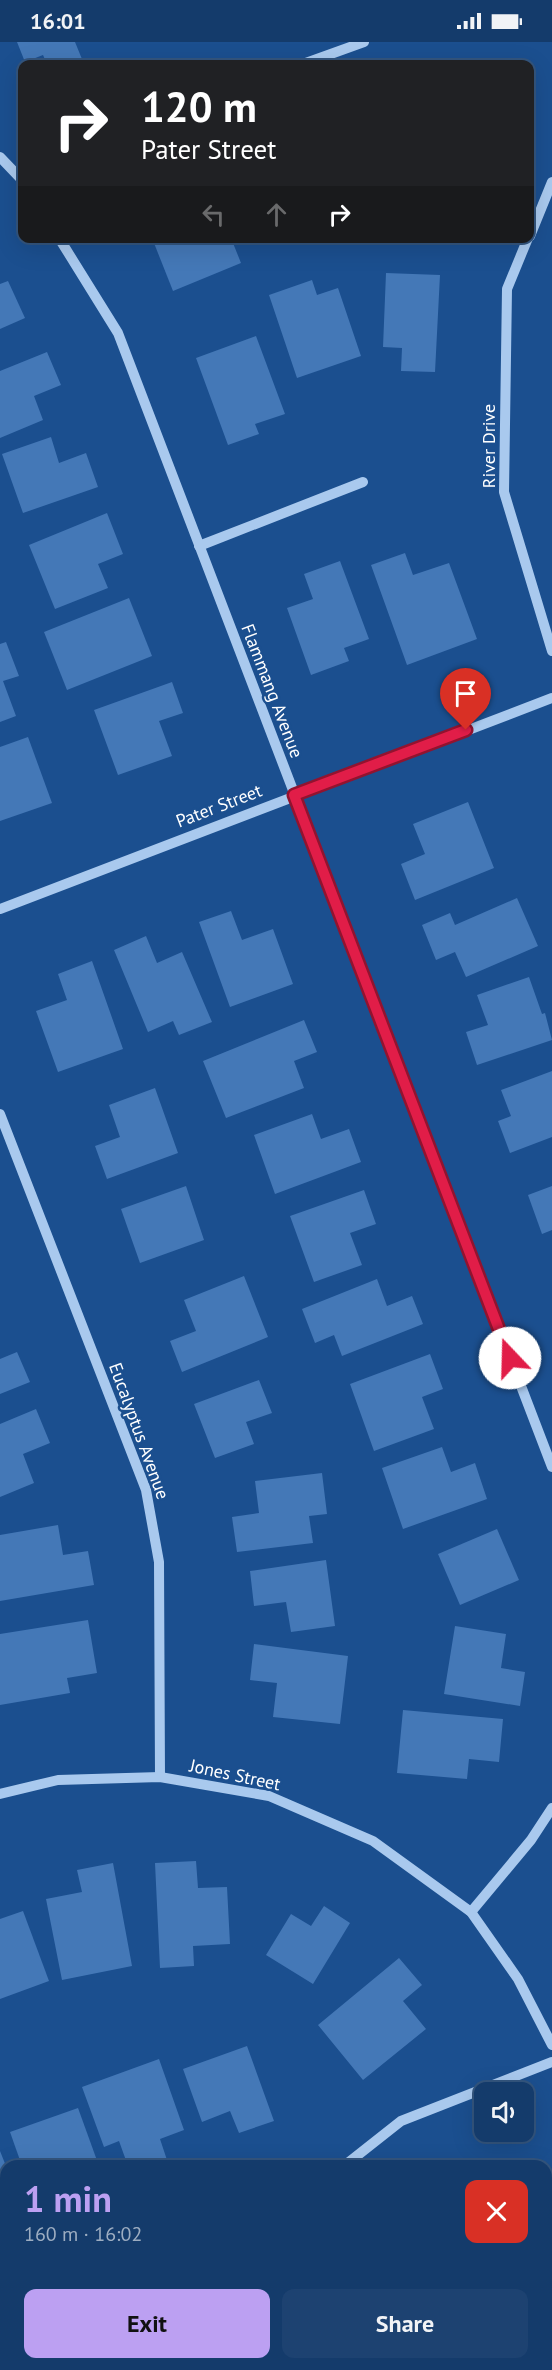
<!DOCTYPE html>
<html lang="en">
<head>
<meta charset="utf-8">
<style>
  body { margin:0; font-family:"PT Sans",sans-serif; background:#1d4271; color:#f1f3f6; height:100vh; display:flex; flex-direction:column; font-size:22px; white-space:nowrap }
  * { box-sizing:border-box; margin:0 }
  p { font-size:20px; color:#9dadc1 }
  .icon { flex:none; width:33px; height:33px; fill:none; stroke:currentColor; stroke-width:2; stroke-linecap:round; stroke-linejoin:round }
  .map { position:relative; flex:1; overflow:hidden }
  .sheet { position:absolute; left:0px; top:2118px; width:552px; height:210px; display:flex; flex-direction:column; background:#143b6b; border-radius:18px 18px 0 0; box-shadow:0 6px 24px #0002,0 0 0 2px #33557e }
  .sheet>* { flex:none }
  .hud { position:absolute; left:18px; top:18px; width:516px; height:183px; border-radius:12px; box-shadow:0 6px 24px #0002,0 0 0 2px #33557e; background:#202124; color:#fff; overflow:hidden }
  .buttons { position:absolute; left:474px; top:2040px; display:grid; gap:12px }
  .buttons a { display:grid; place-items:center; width:60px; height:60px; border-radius:12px; background:#143b6b; box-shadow:0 6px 24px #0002,0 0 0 2px #33557e; font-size:30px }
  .pin { position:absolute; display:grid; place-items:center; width:51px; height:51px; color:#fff; margin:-62px -26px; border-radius:50% 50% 50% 0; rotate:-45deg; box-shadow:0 0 6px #0007 }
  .pin .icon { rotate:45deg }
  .me { position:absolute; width:66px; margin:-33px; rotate:339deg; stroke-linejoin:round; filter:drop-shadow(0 0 4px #0008) }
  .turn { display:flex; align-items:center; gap:21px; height:126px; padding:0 24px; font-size:27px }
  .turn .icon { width:78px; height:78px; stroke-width:2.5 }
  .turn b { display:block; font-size:42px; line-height:51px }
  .lanes { display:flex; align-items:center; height:57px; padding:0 24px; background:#0003; justify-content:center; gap:30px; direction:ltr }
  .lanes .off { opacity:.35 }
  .round { display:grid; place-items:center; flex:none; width:63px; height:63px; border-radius:12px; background:#1d4271 }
  .headline { display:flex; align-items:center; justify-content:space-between; height:102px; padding:0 24px }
  h1 { font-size:36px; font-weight:800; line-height:45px; color:#bca0f2 }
  .action { display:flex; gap:12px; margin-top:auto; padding:12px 24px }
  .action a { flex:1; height:69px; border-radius:12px; background:#bca0f2; color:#111; font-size:24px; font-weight:800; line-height:69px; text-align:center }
  .action a+a { background:#1d4271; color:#f1f3f6 }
  .status { display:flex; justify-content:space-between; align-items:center; height:42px; padding:0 30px; background:#143b6b; direction:ltr }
  .status svg { height:16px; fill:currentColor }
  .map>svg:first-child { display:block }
  .building { fill:#4478b7 }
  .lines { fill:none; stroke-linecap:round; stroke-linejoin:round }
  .minor { stroke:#a9c9ee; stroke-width:10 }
  .route-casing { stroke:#92132f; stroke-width:15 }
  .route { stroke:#e11d48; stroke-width:10 }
  .labels { text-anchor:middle; stroke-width:5; stroke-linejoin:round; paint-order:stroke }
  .street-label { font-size:18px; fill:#fff; stroke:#1b4f8f }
</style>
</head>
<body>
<div class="status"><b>16:01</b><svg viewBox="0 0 49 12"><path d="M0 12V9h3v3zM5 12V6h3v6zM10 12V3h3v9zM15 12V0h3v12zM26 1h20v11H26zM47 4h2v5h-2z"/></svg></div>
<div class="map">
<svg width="552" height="2328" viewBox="0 0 552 2328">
  <rect width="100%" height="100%" fill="#1b4f8f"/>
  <g class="building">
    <polygon points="17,0 75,0 84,22 47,22 43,13 25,20"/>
    <polygon points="152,196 231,196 241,221 173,249"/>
    <polygon points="386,231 440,233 435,330 401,329 402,306 383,305"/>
    <polygon points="312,238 317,253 338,246 361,314 297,336 269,253"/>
    <polygon points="8,239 25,276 0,287 0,242"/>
    <polygon points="256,294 285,372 255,382 259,392 228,403 196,316"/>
    <polygon points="47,310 61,343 34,354 43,378 0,396 0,329"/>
    <polygon points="51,395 59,421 86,411 98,445 23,471 2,412"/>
    <polygon points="107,471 123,512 98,522 108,546 55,567 29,503"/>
    <polygon points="405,511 413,533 449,521 477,597 407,623 371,523"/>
    <polygon points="340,519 369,597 344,606 349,619 311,633 287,566 313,557 304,532"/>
    <polygon points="129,556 152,614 67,648 44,590"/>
    <polygon points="6,600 19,634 3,639 16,674 0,680 0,602"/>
    <polygon points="172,640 183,671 159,679 172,714 118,733 94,668"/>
    <polygon points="28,695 52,761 0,779 0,705"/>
    <polygon points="468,760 494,826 415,858 401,822 425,812 413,782"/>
    <polygon points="517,856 538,904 466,935 455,910 436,918 422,883 450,871 455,883"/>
    <polygon points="231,869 242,898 273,887 293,942 230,965 199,880"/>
    <polygon points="146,894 157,921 182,910 212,980 179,993 173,979 148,990 114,908"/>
    <polygon points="92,919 123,1007 58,1030 36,969 67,958 58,932"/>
    <polygon points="529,935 542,972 545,971 552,998 477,1023 466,990 488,983 477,953"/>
    <polygon points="304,978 317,1010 294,1019 304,1046 226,1076 203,1019"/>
    <polygon points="552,1029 552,1095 510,1111 498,1079 511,1074 501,1048"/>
    <polygon points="155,1046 178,1111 107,1137 95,1104 120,1095 109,1063"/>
    <polygon points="312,1072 321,1097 349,1087 361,1120 275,1152 254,1093"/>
    <polygon points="186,1144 204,1198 140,1221 121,1167"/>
    <polygon points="552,1144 552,1188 542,1192 528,1153"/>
    <polygon points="364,1148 376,1182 350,1191 362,1223 314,1240 290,1174"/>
    <polygon points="244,1234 268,1295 182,1330 170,1299 196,1289 184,1258"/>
    <polygon points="377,1237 387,1264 412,1254 423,1282 342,1314 334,1293 315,1301 302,1267"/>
    <polygon points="17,1310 30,1340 0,1352 0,1317"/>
    <polygon points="430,1312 443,1347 422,1355 434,1387 374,1409 350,1342"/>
    <polygon points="259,1338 272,1371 246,1380 254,1402 215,1416 194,1362"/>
    <polygon points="36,1367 50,1401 23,1412 34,1441 0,1455 0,1382"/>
    <polygon points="442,1405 451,1430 475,1421 487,1457 403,1487 382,1426"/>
    <polygon points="322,1431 327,1472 309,1474 313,1501 237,1510 232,1475 259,1471 255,1439"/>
    <polygon points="58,1483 63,1513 88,1509 94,1543 0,1559 0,1493"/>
    <polygon points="497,1487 519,1538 460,1563 438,1512"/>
    <polygon points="326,1518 335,1584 291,1590 286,1560 254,1564 250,1529"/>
    <polygon points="88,1578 97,1631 67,1636 70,1651 0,1663 0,1592"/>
    <polygon points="455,1584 506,1592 501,1626 525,1630 520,1664 444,1652"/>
    <polygon points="254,1602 348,1614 340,1682 273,1675 277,1641 250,1638"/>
    <polygon points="403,1668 503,1677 499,1720 469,1717 467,1737 397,1731"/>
    <polygon points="196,1819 198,1846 227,1845 230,1902 193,1904 194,1924 160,1926 155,1821"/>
    <polygon points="113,1821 132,1924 62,1938 46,1857 82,1850 77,1828"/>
    <polygon points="324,1864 350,1881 313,1942 266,1913 291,1872 311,1884"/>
    <polygon points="23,1869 49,1939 0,1957 0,1877"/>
    <polygon points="399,1916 422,1943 403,1959 426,1987 363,2038 318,1983"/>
    <polygon points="247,2004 274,2079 239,2091 230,2069 202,2080 183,2027"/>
    <polygon points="159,2017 184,2088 160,2097 167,2118 151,2124 128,2124 119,2099 104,2105 82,2045"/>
    <polygon points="78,2066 99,2124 22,2124 10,2090"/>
    <polygon points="0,2109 6,2124 6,2154 1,2156 6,2170 6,2182 0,2185"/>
    <polygon points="546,2270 552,2285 552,2305 546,2307"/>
    <polygon points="40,2322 144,2322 129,2328 42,2328"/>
  </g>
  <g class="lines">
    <g class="minor">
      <polyline points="303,22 364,0"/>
      <polyline points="0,115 22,138"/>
      <polyline points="530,194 552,140"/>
      <polyline points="59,196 118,291 552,1425"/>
      <polyline points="528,196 507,247 504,450 552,609"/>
      <polyline points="199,504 363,440"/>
      <polyline points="0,867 552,656"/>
      <polyline points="0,1072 146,1448 159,1520 160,1735"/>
      <polyline points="0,1752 58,1738 160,1735 269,1754 373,1799 471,1870 518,1937 552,2003"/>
      <polyline points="471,1870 531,1798 552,1766"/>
      <polyline points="344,2124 401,2079 552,2020"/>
      <polyline points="0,2267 6,2265"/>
      <polyline points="394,2322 396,2328"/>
    </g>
  </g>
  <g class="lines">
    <defs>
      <polyline id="route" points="466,688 294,753 510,1316"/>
    </defs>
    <use href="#route" class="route-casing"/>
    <use href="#route" class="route"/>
  </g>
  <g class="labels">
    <g class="street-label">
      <text transform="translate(489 404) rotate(-90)" y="6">River Drive</text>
      <text transform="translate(272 649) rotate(69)" y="6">Flammang Avenue</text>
      <text transform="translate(219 764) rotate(-21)" y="6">Pater Street</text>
      <text transform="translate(139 1389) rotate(70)" y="6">Eucalyptus Avenue</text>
      <text transform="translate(235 1733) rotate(12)" y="6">Jones Street</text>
    </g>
  </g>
</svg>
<div class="buttons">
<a><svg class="icon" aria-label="sound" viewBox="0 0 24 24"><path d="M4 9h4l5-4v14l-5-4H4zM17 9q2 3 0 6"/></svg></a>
</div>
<div class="pin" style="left:466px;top:688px;background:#d93025"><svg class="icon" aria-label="arrive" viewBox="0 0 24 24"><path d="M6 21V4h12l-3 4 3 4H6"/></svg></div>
<svg class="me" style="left:510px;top:1316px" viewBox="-20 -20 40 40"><circle r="19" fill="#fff"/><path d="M0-13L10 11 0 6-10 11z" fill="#e11d48"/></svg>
<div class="hud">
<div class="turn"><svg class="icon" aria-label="right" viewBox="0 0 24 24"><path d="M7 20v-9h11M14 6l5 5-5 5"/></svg><div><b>120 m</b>Pater Street</div></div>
<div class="lanes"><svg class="icon off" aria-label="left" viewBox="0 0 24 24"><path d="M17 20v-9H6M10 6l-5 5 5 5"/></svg><svg class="icon off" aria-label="ahead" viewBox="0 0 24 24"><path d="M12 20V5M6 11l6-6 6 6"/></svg><svg class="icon" aria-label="right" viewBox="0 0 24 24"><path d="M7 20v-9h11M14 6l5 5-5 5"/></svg></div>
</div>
<section class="sheet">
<div class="headline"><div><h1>1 min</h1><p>160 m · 16:02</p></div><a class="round" style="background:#d93025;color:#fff"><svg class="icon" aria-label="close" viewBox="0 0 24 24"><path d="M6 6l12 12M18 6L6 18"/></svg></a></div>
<div class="action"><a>Exit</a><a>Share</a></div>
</section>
</div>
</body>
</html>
